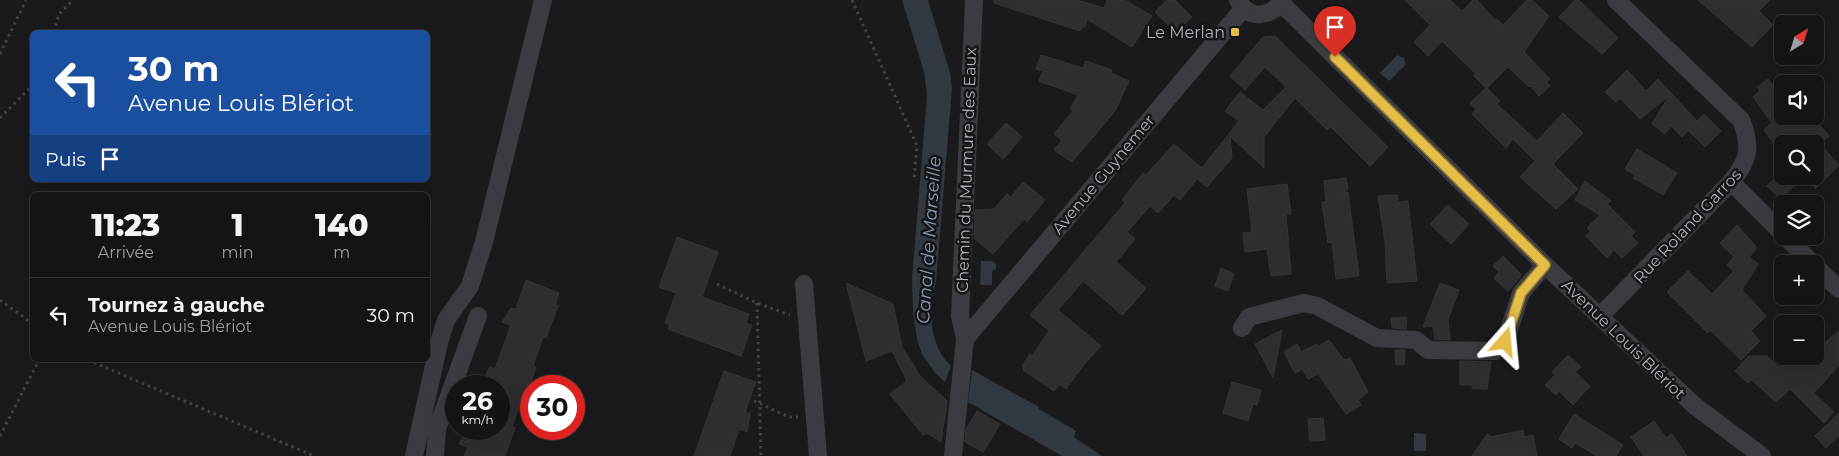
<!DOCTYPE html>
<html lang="fr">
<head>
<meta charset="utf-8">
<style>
  body { margin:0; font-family:Montserrat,sans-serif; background:#1d1d1e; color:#f1f3f6; height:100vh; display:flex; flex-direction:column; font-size:19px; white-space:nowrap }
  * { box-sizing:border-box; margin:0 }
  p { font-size:16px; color:#9d9ea0 }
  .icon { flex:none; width:28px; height:28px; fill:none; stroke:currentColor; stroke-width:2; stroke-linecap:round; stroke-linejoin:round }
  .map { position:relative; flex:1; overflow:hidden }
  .side { position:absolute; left:30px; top:192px; width:400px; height:170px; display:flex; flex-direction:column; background:#141415; border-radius:8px; box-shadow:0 5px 20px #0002,0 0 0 1px #333334 }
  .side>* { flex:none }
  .banner { position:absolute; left:30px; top:30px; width:400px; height:152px; border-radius:8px; box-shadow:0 5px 20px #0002,0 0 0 1px #333334; background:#1a4fa0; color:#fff; overflow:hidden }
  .needle { width:32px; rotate:38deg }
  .controls { position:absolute; left:1774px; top:15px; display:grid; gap:10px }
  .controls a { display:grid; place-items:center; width:50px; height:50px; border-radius:8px; background:#141415; box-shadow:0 5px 20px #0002,0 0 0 1px #333334; font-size:25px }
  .speed { position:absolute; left:445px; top:375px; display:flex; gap:10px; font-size:25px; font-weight:700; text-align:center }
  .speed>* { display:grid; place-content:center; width:65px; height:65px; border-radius:50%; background:#141415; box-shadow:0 5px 20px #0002,0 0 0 1px #333334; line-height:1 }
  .speed small { font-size:12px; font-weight:400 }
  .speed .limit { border:8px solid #d22; background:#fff; color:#111 }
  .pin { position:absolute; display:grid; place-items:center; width:42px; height:42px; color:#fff; margin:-51px -21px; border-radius:50% 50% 50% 0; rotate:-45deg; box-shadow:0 0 5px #0007 }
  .pin .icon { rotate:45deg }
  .me { position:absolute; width:55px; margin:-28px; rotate:18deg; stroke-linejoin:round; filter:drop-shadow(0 0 4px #0008) }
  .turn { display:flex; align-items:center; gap:18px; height:105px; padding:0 15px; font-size:22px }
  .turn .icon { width:65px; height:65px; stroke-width:2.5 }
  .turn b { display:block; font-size:35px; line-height:42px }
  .then { display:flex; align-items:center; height:48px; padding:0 15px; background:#0003; gap:10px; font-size:19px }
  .eta { display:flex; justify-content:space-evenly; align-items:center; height:85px; text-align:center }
  .eta b { font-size:30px; font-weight:800; line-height:35px }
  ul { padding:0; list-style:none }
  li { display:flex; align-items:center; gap:15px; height:75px; padding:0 15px; border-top:1px solid #333334 }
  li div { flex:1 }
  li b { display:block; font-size:19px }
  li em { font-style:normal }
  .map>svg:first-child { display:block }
  .water { fill:#313840 }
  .building { fill:#2e2d30; stroke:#353438 }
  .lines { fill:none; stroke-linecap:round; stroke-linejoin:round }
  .path { stroke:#424348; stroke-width:3; stroke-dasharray:2.5 4; stroke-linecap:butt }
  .minor { stroke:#3b3c41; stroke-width:18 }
  .route-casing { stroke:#957b2f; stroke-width:12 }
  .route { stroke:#e5bd49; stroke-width:9 }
  .poi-dot { fill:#e5bd49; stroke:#151517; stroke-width:2 }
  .labels { text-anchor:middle; stroke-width:5; stroke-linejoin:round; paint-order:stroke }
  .poi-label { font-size:16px; fill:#aeb1bb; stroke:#151517; text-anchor:end }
  .street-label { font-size:16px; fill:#aeb1bb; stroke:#151517 }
  .water-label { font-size:18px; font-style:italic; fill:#889bb3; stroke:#151517 }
</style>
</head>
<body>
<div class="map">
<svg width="1839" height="456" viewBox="0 0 1839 456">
  <rect width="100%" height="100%" fill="#1a1a1c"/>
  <g class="water">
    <path d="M902 0H928L950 73 952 88 936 282C928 309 929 346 951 366L945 382 935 373 922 354 917 339 913 313 912 279 927 96 924 72Z"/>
    <polygon points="1397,55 1404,58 1406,64 1389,81 1380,73"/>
    <polygon points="981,261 993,261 996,264 996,269 992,271 992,285 980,285"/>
    <polygon points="1782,294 1782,296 1802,296 1796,304 1787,305 1780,299"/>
    <polygon points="972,370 1039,407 1039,409 1076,431 1074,437 1102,456 1062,456 968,402"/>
    <polygon points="1414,433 1426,434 1426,451 1414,451"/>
  </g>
  <g class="building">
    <polygon points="994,0 1077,0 1104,8 1107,0 1125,0 1152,16 1132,47 1087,19 1085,27 1082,27 1080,31 994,3"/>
    <polygon points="1167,0 1175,0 1192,17 1176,33 1155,12"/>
    <polygon points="1405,0 1450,0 1462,11 1473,0 1477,0 1495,20 1497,19 1503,25 1527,0 1532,0 1549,16 1524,52 1550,79 1546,82 1550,86 1539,96 1531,86 1529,87 1508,67 1487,88 1500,101 1497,104 1537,141 1563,113 1583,133 1553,164 1578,189 1556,209 1520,177 1535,161 1513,139 1506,148 1472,114 1476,110 1470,103 1486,88 1474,76 1476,74 1442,41 1428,56 1414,42 1430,25"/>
    <polygon points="1575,0 1579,0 1618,38 1602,54 1559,17"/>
    <polygon points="1698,0 1770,0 1759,11 1773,25 1752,47"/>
    <polygon points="1275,36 1388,147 1370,166 1331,127 1327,130 1295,98 1264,137 1264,168 1230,136 1232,158 1207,187 1197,179 1180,200 1174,195 1158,213 1150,206 1127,232 1135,239 1116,262 1146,288 1131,306 1122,315 1083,281 1058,310 1101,346 1085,363 1066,389 1060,384 1054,391 1023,370 1024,368 1022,366 1030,354 1032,356 1049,331 1030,315 1125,203 1122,200 1143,173 1146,175 1174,144 1202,168 1239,121 1225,111 1240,92 1263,110 1286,87 1265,67 1245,90 1230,76 1263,37"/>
    <polygon points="1041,55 1083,68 1086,61 1112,70 1111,73 1129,81 1115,111 1072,162 1054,150 1062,140 1054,134 1073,111 1070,109 1078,95 1039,81 1043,71 1036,69"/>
    <polygon points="1627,70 1646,91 1658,79 1697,121 1682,137 1671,126 1665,134 1652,124 1669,96 1640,119 1620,98 1616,102 1605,92"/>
    <polygon points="1768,79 1782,96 1782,116 1812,116 1829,136 1820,144 1839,165 1815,189 1815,144 1774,144 1764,130 1772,123 1753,97 1760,91 1757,87"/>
    <polygon points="1704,114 1721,131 1705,147 1688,130"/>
    <polygon points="1006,123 1022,137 1003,159 987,144"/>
    <polygon points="1637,149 1677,173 1663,195 1633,178 1635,175 1625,169"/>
    <polygon points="1777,176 1803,176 1781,199 1767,186"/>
    <polygon points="1346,178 1348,189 1343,193 1348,192 1359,276 1336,279 1332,242 1328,243 1322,202 1326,202 1324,181"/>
    <polygon points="1585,181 1611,201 1607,204 1635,232 1631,236 1638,243 1622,258 1614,250 1607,258 1586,236 1591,232 1587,228 1600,215 1575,200"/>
    <polygon points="1023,182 1045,200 1027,222 1024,219 993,254 974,238 975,210 994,209 1007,194 1011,197"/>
    <polygon points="1287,184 1291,214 1286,214 1291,274 1271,276 1267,249 1245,252 1243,233 1252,232 1247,189"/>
    <polygon points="1397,195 1398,202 1408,201 1417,281 1387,283 1385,241 1378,196"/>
    <polygon points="1448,205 1469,224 1451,244 1430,224"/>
    <polygon points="1737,225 1757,248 1749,257 1758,264 1742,290 1766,316 1751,331 1760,341 1741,360 1710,330 1708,333 1667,292 1688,271 1712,294 1734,271 1727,265 1734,257 1720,243"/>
    <polygon points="677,237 718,252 702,297 749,314 746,323 752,325 741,356 668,329 670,325 665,323 676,293 659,287"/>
    <polygon points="1503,256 1522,275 1508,291 1494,278 1499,272 1493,266"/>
    <polygon points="1221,268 1234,274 1228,291 1215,286"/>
    <polygon points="526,280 559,293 555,305 558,306 546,338 543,337 533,366 536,367 525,399 522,398 512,427 515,428 505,456 464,456 468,447 459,444 468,429 499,429 499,386 481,383 490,367 495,369 511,325 502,322 511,308 516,309"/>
    <polygon points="846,283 893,304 902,347 920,376 947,401 941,442 927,433 923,435 890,394 907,381 892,351 866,361"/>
    <polygon points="1440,283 1459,290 1448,319 1450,340 1435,339 1433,326 1423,327"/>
    <polygon points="1407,317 1406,329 1392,328 1391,318"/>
    <polygon points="1282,330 1273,378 1255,344"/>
    <polygon points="1839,331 1839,365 1814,393 1834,412 1824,423 1790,389 1776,402 1752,380 1748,383 1735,371 1749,356 1767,356 1778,367 1788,356 1815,356 1815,337 1823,344"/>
    <polygon points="1329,340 1344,360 1350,358 1368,392 1358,400 1361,405 1346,414 1318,374 1308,379 1302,369 1295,373 1284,352 1297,344 1301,352 1317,344 1317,347"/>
    <polygon points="1395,350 1405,350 1404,365 1396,365"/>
    <polygon points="1568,355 1581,367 1575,372 1590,386 1573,405 1559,391 1556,395 1545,385 1555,375 1552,372"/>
    <polygon points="1460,361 1491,362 1487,389 1472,388 1472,385 1460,385"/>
    <polygon points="724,371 756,382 745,412 750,414 747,432 739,429 730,456 694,456"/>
    <polygon points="1232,382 1261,390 1257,405 1253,404 1248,421 1223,413"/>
    <polygon points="977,411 1000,424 983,452 965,442 966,429"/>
    <polygon points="1839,413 1839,436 1826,448 1815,436"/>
    <polygon points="1574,414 1623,445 1616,456 1597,456 1575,443 1572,448 1559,439"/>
    <polygon points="1323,418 1325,440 1310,441 1308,419"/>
    <polygon points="1654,421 1666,438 1672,434 1687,456 1644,456 1631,437"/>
    <polygon points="1523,430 1524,437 1533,435 1537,456 1472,456 1487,434 1491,437"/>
  </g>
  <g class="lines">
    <g class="path">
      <polyline points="852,0 914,139 917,146 914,180"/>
      <polyline points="54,32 59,14 73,0"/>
      <polyline points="0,54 26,0"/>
      <polyline points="0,118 32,86"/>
      <polyline points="717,284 757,303 790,315"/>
      <polyline points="0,300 32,323"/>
      <polyline points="757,303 761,456"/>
      <polyline points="88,360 314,456"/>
      <polyline points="754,401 789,417 798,417"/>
      <polyline points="0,436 39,360"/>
    </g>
    <g class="minor">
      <path d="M1238 0C1248 21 1272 17 1283 0"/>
      <polyline points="1281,3 1545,265 1695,406 1762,456"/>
      <polyline points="1731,182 1782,233"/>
      <polyline points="1785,236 1813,264"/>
      <polyline points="1815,266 1839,289"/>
      <polyline points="804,284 818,456"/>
      <path d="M1601 315 1731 182C1749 160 1752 147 1741 120L1616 0"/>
      <polyline points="1242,328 1249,317 1304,303 1317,306 1377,338 1416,340 1428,350 1495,351 1505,342 1521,293 1545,265"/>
      <polyline points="965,339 1243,9"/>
      <polyline points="414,456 439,343 446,320 470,286 484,242 543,0"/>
      <polyline points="435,456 437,429 478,316"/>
      <polyline points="953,456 965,339 960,316 974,0"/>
    </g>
  </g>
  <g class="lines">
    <defs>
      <polyline id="route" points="1335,57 1545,265 1521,293 1505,342"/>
    </defs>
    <use href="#route" class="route-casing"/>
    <use href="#route" class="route"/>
  </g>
  <rect class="poi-dot" x="1230" y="27" width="10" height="10" rx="2.5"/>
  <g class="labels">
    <g class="poi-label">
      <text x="1225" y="38">Le Merlan</text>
    </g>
    <g class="street-label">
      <text transform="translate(966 170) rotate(-88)" y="6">Chemin du Murmure des Eaux</text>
      <text transform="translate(1103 174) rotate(-50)" y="6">Avenue Guynemer</text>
      <text transform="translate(1687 226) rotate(-47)" y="6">Rue Roland Garros</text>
      <text transform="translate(1624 339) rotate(44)" y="6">Avenue Louis Blériot</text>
    </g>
    <g class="water-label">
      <text transform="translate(929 240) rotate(-86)" y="6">Canal de Marseille</text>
    </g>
  </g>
</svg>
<div class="controls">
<a><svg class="needle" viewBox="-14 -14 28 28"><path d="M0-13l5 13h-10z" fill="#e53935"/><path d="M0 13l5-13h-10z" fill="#9d9ea0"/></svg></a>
<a><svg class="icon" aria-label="sound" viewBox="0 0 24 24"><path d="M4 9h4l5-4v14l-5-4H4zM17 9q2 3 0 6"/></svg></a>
<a><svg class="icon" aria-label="search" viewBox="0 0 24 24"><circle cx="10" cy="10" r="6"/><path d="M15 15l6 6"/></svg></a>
<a><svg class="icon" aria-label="layers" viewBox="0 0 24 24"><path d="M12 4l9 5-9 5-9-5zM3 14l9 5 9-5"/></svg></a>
<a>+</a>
<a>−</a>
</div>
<div class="speed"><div>26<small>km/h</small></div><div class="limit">30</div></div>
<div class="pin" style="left:1335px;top:57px;background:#d93025"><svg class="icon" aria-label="arrive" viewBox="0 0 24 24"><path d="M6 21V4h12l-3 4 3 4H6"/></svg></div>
<svg class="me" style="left:1505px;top:342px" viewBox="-20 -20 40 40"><path d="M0-17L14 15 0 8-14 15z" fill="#e5bd49" stroke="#fff" stroke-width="4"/></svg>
<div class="banner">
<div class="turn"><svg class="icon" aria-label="left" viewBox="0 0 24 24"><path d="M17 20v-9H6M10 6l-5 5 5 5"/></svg><div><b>30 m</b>Avenue Louis Blériot</div></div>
<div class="then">Puis<svg class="icon" aria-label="arrive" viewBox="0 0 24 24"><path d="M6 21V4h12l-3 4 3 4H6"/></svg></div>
</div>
<section class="side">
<div class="eta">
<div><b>11:23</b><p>Arrivée</p></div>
<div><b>1</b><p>min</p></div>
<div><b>140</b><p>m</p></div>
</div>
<ul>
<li><svg class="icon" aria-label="left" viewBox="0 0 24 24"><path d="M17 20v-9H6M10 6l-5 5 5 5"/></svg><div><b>Tournez à gauche</b><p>Avenue Louis Blériot</p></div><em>30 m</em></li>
</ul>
</section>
</div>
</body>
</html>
